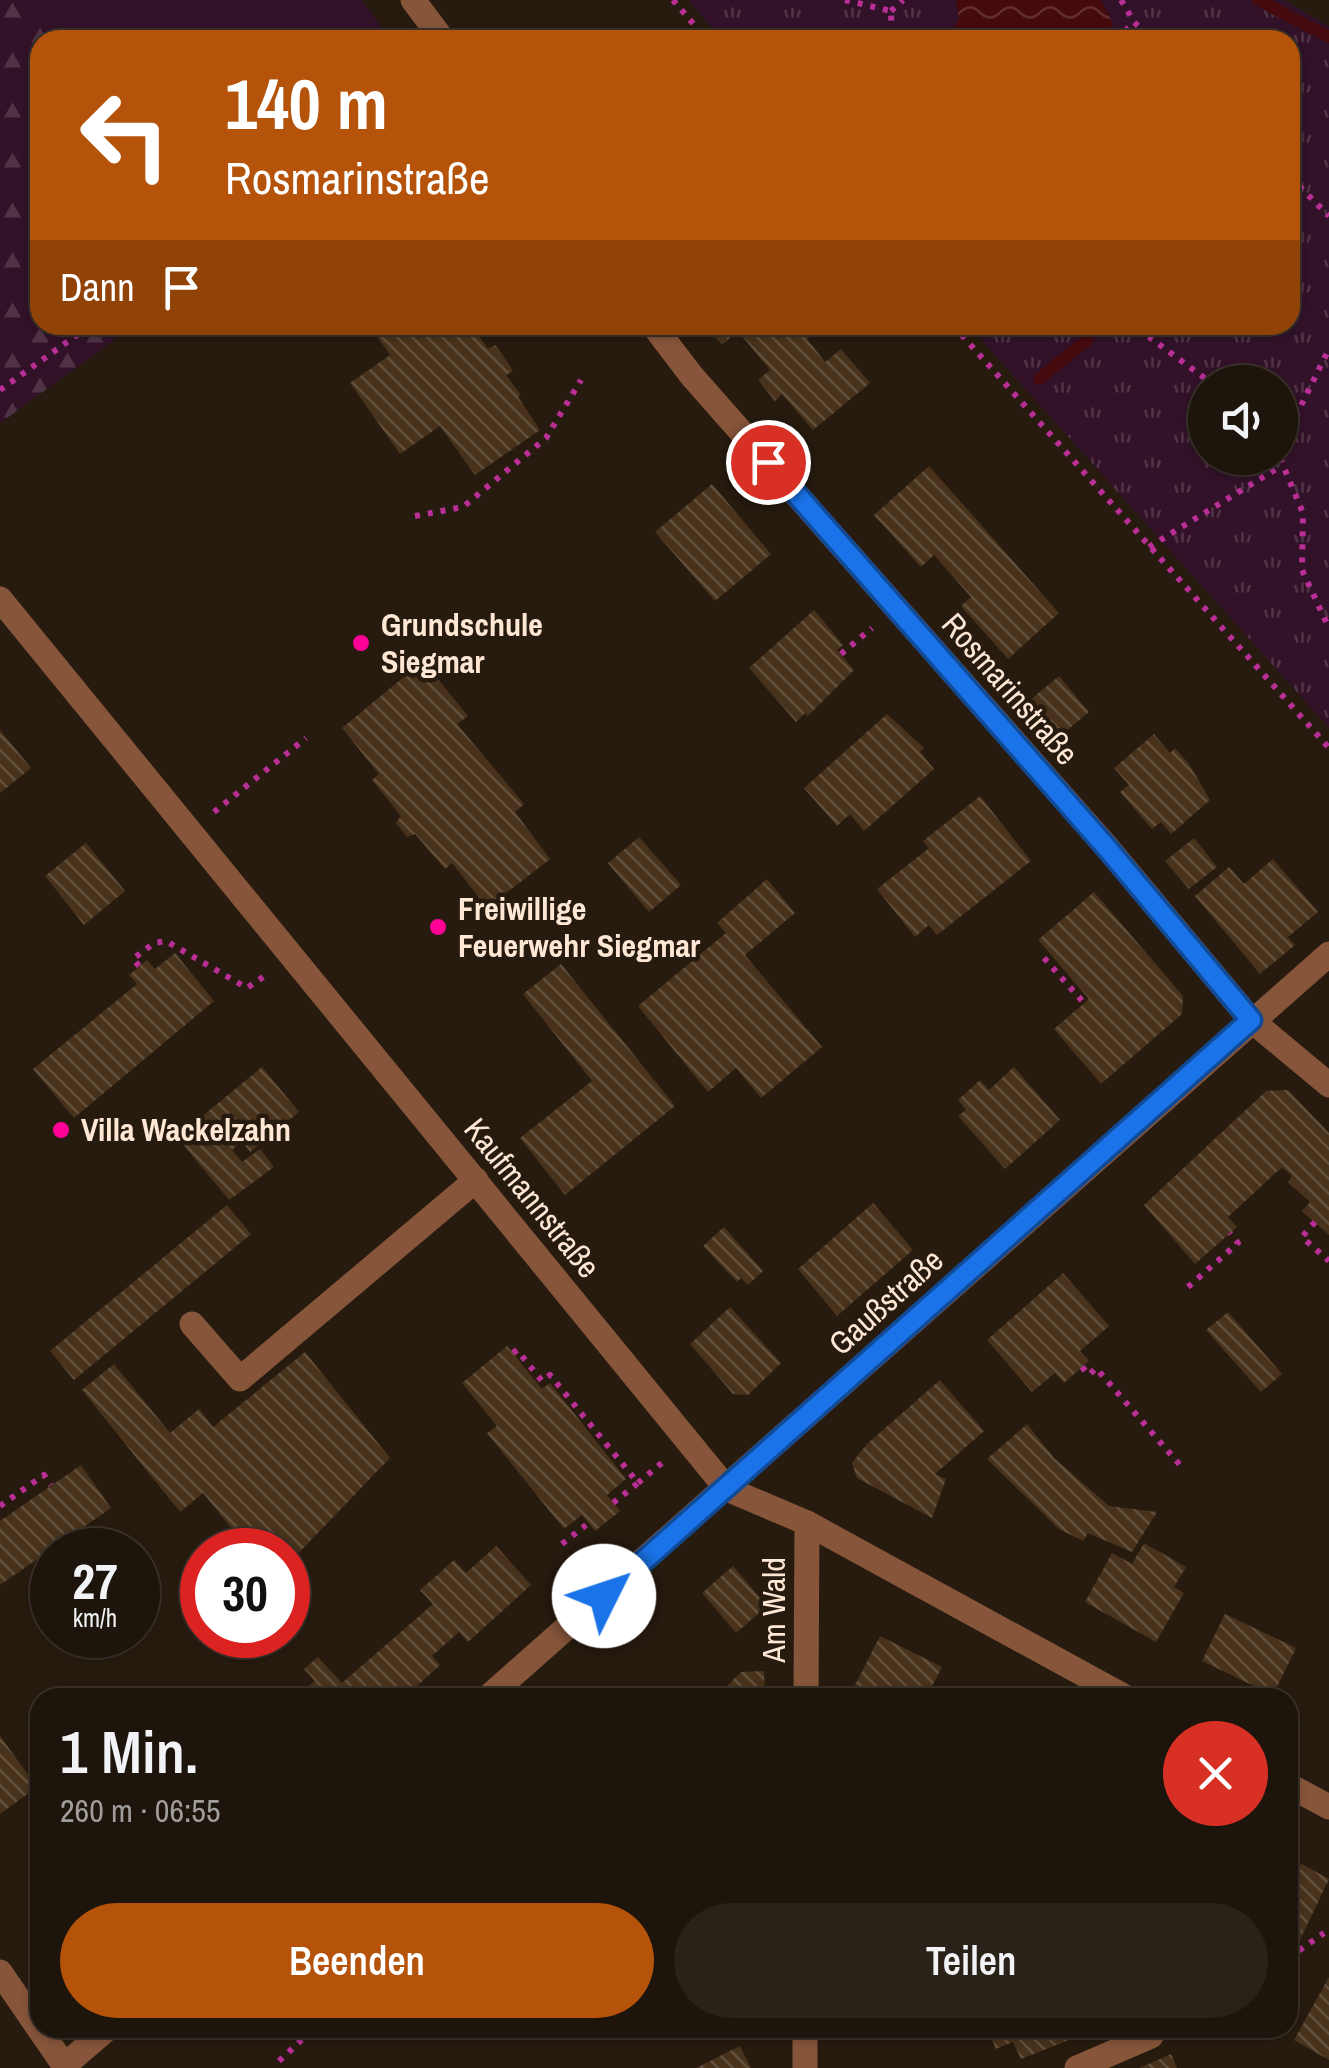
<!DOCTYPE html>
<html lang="de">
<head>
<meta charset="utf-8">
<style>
  body { margin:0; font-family:"Archivo Narrow",sans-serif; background:#2a2119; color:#f1f3f6; height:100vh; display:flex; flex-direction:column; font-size:38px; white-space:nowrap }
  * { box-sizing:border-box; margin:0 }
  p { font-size:32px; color:#a09e9d }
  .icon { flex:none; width:55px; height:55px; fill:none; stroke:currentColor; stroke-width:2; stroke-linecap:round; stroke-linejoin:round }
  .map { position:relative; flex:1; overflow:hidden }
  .drawer { position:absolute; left:30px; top:1688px; width:1268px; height:350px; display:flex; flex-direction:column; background:#1d140b; border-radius:30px; box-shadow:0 2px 8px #0004,0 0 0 2px #3b332c }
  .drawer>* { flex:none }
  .guide { position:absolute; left:30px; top:30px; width:1270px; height:305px; border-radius:30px; box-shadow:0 2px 8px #0004,0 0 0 2px #3b332c; background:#b45309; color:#fff; overflow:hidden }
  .buttons { position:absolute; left:1188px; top:365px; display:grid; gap:20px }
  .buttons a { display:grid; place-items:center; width:110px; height:110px; border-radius:50%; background:#1d140b; box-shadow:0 2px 8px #0004,0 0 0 2px #3b332c; font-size:50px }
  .speed { position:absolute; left:30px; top:1528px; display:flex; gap:20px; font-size:50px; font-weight:700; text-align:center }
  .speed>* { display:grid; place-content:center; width:130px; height:130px; border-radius:50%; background:#1d140b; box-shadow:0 2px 8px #0004,0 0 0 2px #3b332c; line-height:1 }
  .speed small { font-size:25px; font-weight:400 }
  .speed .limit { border:15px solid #d22; background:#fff; color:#111 }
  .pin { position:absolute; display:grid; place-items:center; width:85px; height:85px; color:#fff; margin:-42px; border:5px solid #fff; border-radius:50%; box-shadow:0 2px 10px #0007 }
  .me { position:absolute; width:110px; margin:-55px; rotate:49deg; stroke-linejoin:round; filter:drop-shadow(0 0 8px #0008) }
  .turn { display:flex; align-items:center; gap:35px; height:210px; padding:0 30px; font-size:45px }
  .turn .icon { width:130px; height:130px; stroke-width:2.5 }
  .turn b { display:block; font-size:70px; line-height:85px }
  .then { display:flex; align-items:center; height:95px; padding:0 30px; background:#0003; gap:20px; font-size:38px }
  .round { display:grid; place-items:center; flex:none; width:105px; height:105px; border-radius:52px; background:#2a2119 }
  .headline { display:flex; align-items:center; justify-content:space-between; height:170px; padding:0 30px }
  h1 { font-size:60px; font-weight:600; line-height:75px }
  .action { display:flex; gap:20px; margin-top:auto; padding:20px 30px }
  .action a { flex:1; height:115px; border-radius:60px; background:#b45309; color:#fff; font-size:40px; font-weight:600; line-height:115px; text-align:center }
  .action a+a { background:#2a2119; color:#f1f3f6 }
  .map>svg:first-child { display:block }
  .grass { fill:url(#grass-tufts); fill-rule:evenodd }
  .forest { fill:url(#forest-firs) }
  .garden { fill:#311228 }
  .water { fill:url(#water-waves) }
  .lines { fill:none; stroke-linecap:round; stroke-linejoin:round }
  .stream { stroke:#450a0d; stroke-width:12 }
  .building { fill:url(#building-back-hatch) }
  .path { stroke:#b92f96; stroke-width:6; stroke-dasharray:5 8; stroke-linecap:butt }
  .minor { stroke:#86553a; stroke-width:25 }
  .route-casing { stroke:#114b97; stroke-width:25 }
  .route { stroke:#1a73e8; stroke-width:18 }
  .poi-dot { fill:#ff0196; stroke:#271b0f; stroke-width:4 }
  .labels { text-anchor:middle; stroke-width:9; stroke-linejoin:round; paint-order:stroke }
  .poi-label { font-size:32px; font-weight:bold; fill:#ffe7d5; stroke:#271b0f; text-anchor:start }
  .street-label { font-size:32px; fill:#ffe7d5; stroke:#271b0f }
</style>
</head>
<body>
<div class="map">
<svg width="1329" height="2068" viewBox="0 0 1329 2068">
  <defs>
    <pattern id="grass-tufts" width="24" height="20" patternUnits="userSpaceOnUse" patternTransform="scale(2.5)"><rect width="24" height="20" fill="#311228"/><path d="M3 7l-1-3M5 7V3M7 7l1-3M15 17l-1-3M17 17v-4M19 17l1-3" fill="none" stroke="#503446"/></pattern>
    <pattern id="forest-firs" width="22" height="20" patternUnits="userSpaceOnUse" patternTransform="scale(2.5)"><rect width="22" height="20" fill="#311228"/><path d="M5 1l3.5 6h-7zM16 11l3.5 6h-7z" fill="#503446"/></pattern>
    <pattern id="water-waves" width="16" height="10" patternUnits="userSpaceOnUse" patternTransform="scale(2.5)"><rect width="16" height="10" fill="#450a0d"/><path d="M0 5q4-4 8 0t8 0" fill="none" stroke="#612e2f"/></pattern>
    <pattern id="building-back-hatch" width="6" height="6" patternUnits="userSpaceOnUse" patternTransform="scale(2.5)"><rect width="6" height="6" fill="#48321b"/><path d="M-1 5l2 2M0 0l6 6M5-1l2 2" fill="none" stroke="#63503b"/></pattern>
  </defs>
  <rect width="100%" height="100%" fill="#271b0f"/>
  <g class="grass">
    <polygon points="688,0 956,0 959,19 946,40 722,40"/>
    <path d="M1101 0H1284L1329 27V728L968 325H1290V40H1102L1113 24ZM1205 382H1280V458H1205Z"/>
  </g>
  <polygon class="forest" points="0,0 36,0 62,40 40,40 40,325 135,325 0,423"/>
  <polygon class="garden" points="36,0 362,0 391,40 62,40"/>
  <polygon class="water" points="956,0 1101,0 1113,24 1102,40 946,40 959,19"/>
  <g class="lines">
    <g class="stream">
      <polyline points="1258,0 1329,37"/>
      <polyline points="1039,379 1087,340 1088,325"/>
    </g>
  </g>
  <g class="building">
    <polygon points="369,325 455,325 463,336 474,329 488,349 495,345 504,357 513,371 506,375 521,395 518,397 540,430 475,475 440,426 400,454 350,383 390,355"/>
    <polygon points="705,325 814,325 818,330 807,339 825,362 841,349 870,383 813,430 782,394 775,401 758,380 770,370 738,331 722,345"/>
    <polygon points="929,466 1059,613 1008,659 961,606 971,597 934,555 921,567 874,515"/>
    <polygon points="712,484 771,554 715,601 655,532"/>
    <polygon points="814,610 843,645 837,650 854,670 808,716 805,713 796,722 749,668"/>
    <polygon points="423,661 468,716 457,724 524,804 515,812 550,859 487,908 452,863 445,869 415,834 407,837 396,823 401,816 372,780 379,774 342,728"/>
    <polygon points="1059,676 1089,712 1060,736 1030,700"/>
    <polygon points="887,714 924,748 920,752 934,769 864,831 850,814 837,826 804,788"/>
    <polygon points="0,730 31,768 0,793"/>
    <polygon points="1154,734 1170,753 1175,748 1189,764 1210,800 1171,834 1161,822 1152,829 1120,792 1129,785 1114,768"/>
    <polygon points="980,796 1031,861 937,935 929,925 915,937 877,889 929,848 923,841"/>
    <polygon points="639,837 681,885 649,912 608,863"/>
    <polygon points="1194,838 1217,867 1189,889 1165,861"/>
    <polygon points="86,843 125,891 84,925 45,876"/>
    <polygon points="1273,859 1318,912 1288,937 1295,945 1260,974 1195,896 1229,867 1244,884"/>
    <polygon points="767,879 795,913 745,955 822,1047 761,1098 736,1068 708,1092 638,1006 726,933 717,923"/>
    <polygon points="1094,892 1183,996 1182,1014 1101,1084 1054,1029 1089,999 1038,940"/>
    <polygon points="175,953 214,1001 74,1118 33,1069 137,984 129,975 147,960 155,969"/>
    <polygon points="561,964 675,1106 565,1195 520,1138 592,1081 523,994"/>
    <polygon points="262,1067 299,1112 250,1152 242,1141 232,1150 242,1162 260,1149 274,1167 229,1200 177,1137"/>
    <polygon points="1014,1067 1060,1120 1005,1169 958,1116 966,1110 958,1100 980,1080 989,1090"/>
    <polygon points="1288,1090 1329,1133 1329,1235 1302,1211 1310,1202 1288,1182 1292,1176 1282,1167 1228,1217 1237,1227 1195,1264 1144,1205 1266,1091"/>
    <polygon points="873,1203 913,1250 837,1316 798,1269"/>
    <polygon points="227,1205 251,1234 74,1380 50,1351"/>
    <polygon points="724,1227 763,1271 748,1285 741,1278 737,1282 703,1246"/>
    <polygon points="1063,1273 1109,1326 1080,1351 1089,1361 1064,1383 1055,1373 1032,1392 987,1340"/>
    <polygon points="730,1307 781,1363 748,1395 733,1394 690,1344"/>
    <polygon points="1228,1312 1282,1374 1261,1392 1206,1330"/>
    <polygon points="507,1346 542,1389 550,1383 626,1479 607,1495 620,1511 595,1531 582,1515 564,1529 487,1433 497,1426 462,1383"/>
    <polygon points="305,1352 390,1458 288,1564 288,1550 249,1550 203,1493 180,1512 82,1390 114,1364 170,1433 199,1409 213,1427"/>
    <polygon points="940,1380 984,1431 935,1474 946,1479 932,1518 857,1478 852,1463 867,1444"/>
    <polygon points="1027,1424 1054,1458 1109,1506 1157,1512 1132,1552 1088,1533 1083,1541 1059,1529 987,1459"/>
    <polygon points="81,1465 111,1508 0,1585 0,1521"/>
    <polygon points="1144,1543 1186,1567 1174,1587 1184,1593 1156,1642 1085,1602 1112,1553 1132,1564"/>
    <polygon points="496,1546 531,1585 468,1642 459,1632 432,1656 440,1665 404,1698 293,1698 315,1681 304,1669 318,1657 342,1683 433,1604 420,1590 454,1560 466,1573"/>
    <polygon points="733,1566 767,1606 736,1633 702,1593"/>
    <polygon points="1225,1614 1296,1648 1273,1695 1202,1661"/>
    <polygon points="880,1636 942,1667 926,1698 859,1698 852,1691"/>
    <polygon points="764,1671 765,1698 721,1698 721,1692 741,1672"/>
    <polygon points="0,1736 37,1787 0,1814"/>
    <polygon points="1288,1845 1297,1849 1291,1858 1329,1879 1298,1944 1288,1939"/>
    <polygon points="1329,1977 1329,2060 1294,2040"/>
    <polygon points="987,2028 1064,2028 1069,2040 1021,2059 1013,2042 996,2049"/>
    <polygon points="740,2046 751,2068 696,2068"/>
    <polygon points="1171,2054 1177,2068 1139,2068 1151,2063"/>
  </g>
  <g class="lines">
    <g class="path">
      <polyline points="673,0 707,40"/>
      <polyline points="845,0 891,11 892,40"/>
      <polyline points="1121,0 1134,22 1152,40"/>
      <polyline points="891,11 903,0"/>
      <polyline points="1116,40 1134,22"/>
      <polyline points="1290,177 1329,216"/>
      <polyline points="953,325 1329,748"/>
      <polyline points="1111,325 1149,337 1210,382"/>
      <polyline points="0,390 91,325"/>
      <polyline points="1280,436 1284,440 1280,449"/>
      <polyline points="1284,440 1329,349"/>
      <polyline points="1280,458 1303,513 1302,570 1329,628"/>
      <polyline points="415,516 463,507 546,438 581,380"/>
      <polyline points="1149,547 1281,466"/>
      <polyline points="841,654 872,628"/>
      <polyline points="214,812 306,738"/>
      <polyline points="1044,958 1084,1003"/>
      <polyline points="139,966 133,959 154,943 166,941 247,988 269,973"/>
      <polyline points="1315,1222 1302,1237 1329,1261"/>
      <polyline points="1188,1287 1238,1243 1230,1233"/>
      <polyline points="513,1353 517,1350 542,1381 550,1375 638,1483 613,1503"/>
      <polyline points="1082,1367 1089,1375 1096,1368 1180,1465"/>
      <polyline points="638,1483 664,1461"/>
      <polyline points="0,1506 44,1475 51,1485"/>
      <polyline points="562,1544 586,1525"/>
      <polyline points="1288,1947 1297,1952 1324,1933"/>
      <polyline points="279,2061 307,2035 300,2028"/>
    </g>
    <g class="minor">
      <polyline points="413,0 443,40"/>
      <polyline points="653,325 691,375 1107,847 1251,1020 1329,1085"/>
      <polyline points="0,599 727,1489 807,1523 1127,1698"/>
      <polyline points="192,1324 240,1379 476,1180"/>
      <polyline points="487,1698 1329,954"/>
      <polyline points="806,1698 807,1523"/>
      <polyline points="1288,1785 1329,1807"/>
      <polyline points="0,1972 66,2068"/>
      <polyline points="65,2065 108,2028"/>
      <polyline points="805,2068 805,2028"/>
      <polyline points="1077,2068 1151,2036"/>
    </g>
  </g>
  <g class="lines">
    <defs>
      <polyline id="route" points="604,1596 1251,1020 1107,848 768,462"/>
    </defs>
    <use href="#route" class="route-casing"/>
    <use href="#route" class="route"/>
  </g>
  <g class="poi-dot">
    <circle cx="361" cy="643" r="10"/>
    <circle cx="438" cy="927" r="10"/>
    <circle cx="61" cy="1130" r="10"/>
  </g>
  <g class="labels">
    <g class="poi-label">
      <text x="381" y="636">Grundschule<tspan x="381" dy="37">Siegmar</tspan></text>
      <text x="458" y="920">Freiwillige<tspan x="458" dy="37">Feuerwehr Siegmar</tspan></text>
      <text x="81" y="1141">Villa Wackelzahn</text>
    </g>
    <g class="street-label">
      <text transform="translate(1010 689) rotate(49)" y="11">Rosmarinstraße</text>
      <text transform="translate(532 1198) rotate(51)" y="11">Kaufmannstraße</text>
      <text transform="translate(886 1302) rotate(-42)" y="11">Gaußstraße</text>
      <text transform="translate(774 1610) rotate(-90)" y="11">Am Wald</text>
    </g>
  </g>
</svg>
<div class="buttons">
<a><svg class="icon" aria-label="sound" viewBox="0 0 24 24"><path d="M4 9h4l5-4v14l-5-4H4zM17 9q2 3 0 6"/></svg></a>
</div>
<div class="speed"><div>27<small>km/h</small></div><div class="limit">30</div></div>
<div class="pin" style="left:768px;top:462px;background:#d93025"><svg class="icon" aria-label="arrive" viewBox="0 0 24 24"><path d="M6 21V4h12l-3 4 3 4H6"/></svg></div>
<svg class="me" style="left:604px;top:1596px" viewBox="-20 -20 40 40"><circle r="19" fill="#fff"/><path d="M0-13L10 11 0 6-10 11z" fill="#1a73e8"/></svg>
<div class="guide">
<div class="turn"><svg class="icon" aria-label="left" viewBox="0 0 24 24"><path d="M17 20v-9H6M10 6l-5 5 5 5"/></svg><div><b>140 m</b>Rosmarinstraße</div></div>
<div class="then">Dann<svg class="icon" aria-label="arrive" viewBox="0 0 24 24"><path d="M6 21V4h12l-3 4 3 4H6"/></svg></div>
</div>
<section class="drawer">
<div class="headline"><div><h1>1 Min.</h1><p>260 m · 06:55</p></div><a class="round" style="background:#d93025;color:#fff"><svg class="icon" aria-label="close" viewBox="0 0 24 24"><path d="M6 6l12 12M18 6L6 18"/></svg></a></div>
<div class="action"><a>Beenden</a><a>Teilen</a></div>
</section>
</div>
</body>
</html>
